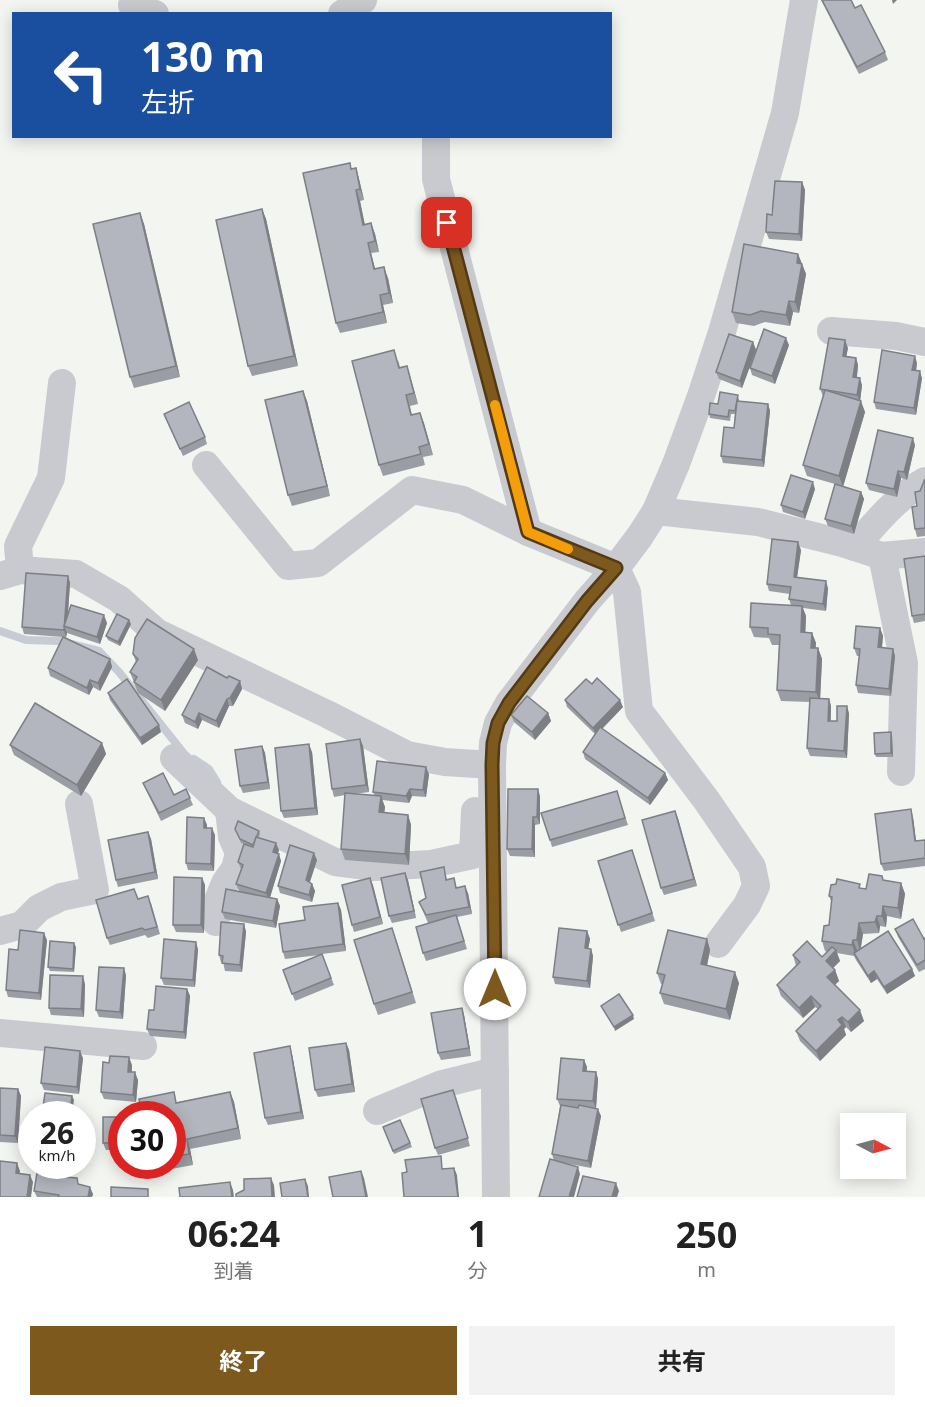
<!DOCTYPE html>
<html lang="ja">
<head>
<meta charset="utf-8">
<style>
  body { margin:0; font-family:"Noto Sans","Noto Sans JP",sans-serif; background:#f2f2f2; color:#222; height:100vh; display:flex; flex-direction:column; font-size:22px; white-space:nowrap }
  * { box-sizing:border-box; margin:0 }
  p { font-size:20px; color:#767676 }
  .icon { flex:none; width:33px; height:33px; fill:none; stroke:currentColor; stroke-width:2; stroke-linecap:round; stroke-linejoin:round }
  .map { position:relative; height:1197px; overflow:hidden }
  .details { display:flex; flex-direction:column; background:#fff; flex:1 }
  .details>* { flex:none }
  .guide { position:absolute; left:12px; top:12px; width:600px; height:126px; border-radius:0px; box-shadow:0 3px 15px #0003; background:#1a4fa0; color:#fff; overflow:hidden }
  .needle { width:39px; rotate:96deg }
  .fabs { position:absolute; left:840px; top:1113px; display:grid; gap:12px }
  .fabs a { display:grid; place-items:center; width:66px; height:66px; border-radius:0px; background:#fff; box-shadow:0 3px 15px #0003; font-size:30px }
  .speed { position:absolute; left:18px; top:1101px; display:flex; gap:12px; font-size:30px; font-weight:700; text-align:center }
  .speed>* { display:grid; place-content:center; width:78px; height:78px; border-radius:50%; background:#fff; box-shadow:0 3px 15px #0003; line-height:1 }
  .speed small { font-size:15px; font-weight:400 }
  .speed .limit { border:9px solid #d22; background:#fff; color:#111 }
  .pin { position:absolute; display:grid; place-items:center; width:51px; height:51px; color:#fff; margin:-26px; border-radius:12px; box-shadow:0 3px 9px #0006 }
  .me { position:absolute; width:66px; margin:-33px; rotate:0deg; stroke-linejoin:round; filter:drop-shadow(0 0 4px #0008) }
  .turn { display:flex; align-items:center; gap:21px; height:126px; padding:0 30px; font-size:27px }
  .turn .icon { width:78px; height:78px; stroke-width:2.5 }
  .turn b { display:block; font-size:42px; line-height:51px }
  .eta { display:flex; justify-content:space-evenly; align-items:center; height:102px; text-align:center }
  .eta b { font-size:36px; font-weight:700; line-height:42px }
  .action { display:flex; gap:12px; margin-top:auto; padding:12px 30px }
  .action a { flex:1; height:69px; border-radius:0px; background:#7e591e; color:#fff; font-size:24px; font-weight:700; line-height:69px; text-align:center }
  .action a+a { background:#f2f2f2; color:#222 }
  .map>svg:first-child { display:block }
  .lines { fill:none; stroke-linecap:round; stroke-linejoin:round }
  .stream { stroke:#c7cbd4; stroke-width:8 }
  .street { stroke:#c9cacf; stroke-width:28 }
  .wall { fill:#9a9da3 }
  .shaded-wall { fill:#7d7f85 }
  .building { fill:#b3b6be; stroke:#7d7f85; stroke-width:1.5 }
  .route-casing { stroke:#523a14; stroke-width:15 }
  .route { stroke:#7e591e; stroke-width:10 }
  .slow { stroke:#f59e0b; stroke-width:10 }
</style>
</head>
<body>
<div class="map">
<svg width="925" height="1197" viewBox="0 0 925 1197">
  <rect width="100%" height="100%" fill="#f3f5f1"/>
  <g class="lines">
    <g class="stream">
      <polyline points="0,631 26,640 59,641 99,651 119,672 182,751"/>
      <polyline points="194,759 209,769 217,782"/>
    </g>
    <g class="street">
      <polyline points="134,0 132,5 155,14"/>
      <polyline points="342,14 363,0"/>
      <polyline points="436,136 436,179 528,532"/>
      <polyline points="831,331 896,336 925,342"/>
      <polyline points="206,465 288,566 318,563 412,490 463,500 528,532 616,568 627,592 639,711 707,801 752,867 756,886 747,905 718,944"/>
      <polyline points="656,511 758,522 842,543 882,556 925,552"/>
      <path d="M855 547C875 523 898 496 925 481"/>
      <polyline points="882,556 904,663 901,772"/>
      <polyline points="20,570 18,546 51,478 62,383"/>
      <polyline points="0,576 20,570 76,574 119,599 156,632 327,714 407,755 445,762 492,765"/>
      <polyline points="174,758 229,810 335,862 374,867 431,864 473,855 475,811"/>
      <polyline points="216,922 218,900 225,883 235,869 239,853 232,837 229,810"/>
      <polyline points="0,931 22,925 39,908 61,897 95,890 79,804"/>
      <polyline points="0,1033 143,1046"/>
      <polyline points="377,1111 442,1084 495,1071"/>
      <polyline points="496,1197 492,765 493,743 498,723 509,703 587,601 616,568 640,536 656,511 676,464 701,396 722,332 785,113 804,0"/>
    </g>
  </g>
  <g class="wall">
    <polygon points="821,0 851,0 855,8 885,52 888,60 859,74"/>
    <polygon points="356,168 359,179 364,200 360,201 365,225 371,223 375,234 379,252 371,253 375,269 388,278 393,303 383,305 387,323 340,333 336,323 352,169"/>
    <polygon points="802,182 805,190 802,241 769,239 766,232 772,215"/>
    <polygon points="262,209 266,219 298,366 252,376 248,366"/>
    <polygon points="140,213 144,224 180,377 134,388 130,377"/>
    <polygon points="798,254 806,274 799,313 793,312 790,326 765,322 754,326 736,323 732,312"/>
    <polygon points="753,342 756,350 742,388 719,379 716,372"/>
    <polygon points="789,345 775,384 752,375 750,368"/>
    <polygon points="848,348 846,356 856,358 858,365 857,377 862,385 860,401 865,412 843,486 861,492 864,499 854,534 828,526 825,519 835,484 807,476 803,465 823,396 820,389"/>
    <polygon points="398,360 400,367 407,366 418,404 410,406 412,415 420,413 433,455 423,457 425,465 383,476 379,465"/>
    <polygon points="917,363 916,371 922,378 916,415 876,409 874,402"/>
    <polygon points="303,391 307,401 330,496 292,506 288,495"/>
    <polygon points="739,398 739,401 768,404 770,411 764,467 723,463 721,456 734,428 735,414 731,414 730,421 710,418 709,414 718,404"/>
    <polygon points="164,414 205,437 207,444 183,456"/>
    <polygon points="915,445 907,480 901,478 897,497 869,490 866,483"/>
    <polygon points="925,479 925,536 917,537 915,529 917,506 920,491"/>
    <polygon points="815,489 805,519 783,512 781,505"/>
    <polygon points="801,550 797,578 828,588 826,611 803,608 806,616 805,632 812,633 816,643 815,648 818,648 822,659 820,698 829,699 831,706 831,721 837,721 849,713 847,758 810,756 807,748 810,702 781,701 777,690 779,645 772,645 769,638 754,637 750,627 791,605 789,599 790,594 769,591 767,584"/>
    <polygon points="925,556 925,621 914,623 912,616"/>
    <polygon points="68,576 70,583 68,613 107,623 100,644 67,633 66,637 65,637 110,659 112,667 100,691 93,687 89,695 50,676 48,668 63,637 24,634 22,627"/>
    <polygon points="131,624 120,646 108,640 106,636"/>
    <polygon points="880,628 883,636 882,648 893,649 895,656 891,696 858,693 856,685 859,656 857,656 854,648"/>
    <polygon points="133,654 198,660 165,711 138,693 130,672 136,662"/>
    <polygon points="227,678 240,681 242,689 233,706 229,706 219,728 202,720 198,729 185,723 182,715"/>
    <polygon points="592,684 623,707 602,729 665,773 668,780 650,805 585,759 583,752 595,734 567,707 565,700"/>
    <polygon points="108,693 161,732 142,745 110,700"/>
    <polygon points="548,713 551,721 535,740 514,722 511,715"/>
    <polygon points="892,736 893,757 876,757 875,754"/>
    <polygon points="360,739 363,746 369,792 354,794 375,796 373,792 429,774 426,797 412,796 409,803 382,800 385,807 384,813 408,815 411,825 409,865 345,860 341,849 345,795 334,797 332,789"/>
    <polygon points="102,743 106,754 81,796 14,755 10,745"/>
    <polygon points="262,746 265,753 270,789 243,793 240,786"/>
    <polygon points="312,752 318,815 284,818 281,811"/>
    <polygon points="143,783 174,795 190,798 193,805 161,821 146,790"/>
    <polygon points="540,796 540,824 535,825 535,857 510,856 507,849"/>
    <polygon points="619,798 628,825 552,847 550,840"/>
    <polygon points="675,811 697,886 664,895 661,888"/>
    <polygon points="913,817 916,841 925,840 925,866 884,871 881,864"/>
    <polygon points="204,818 207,825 207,828 215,835 214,871 188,870 186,863"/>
    <polygon points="235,829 259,831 260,834 259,837 279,850 278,853 281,861 270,897 277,899 280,906 276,928 225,919 222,912 244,893 239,891 236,884 241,869 238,862 244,844 241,843"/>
    <polygon points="148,832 151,839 158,879 118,887 116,880"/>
    <polygon points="632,850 655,921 621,932 598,861"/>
    <polygon points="317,860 310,882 312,884 315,891 312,902 280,893 278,886"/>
    <polygon points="405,873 408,880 416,918 392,923 389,916"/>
    <polygon points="446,875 447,880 457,887 468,893 472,914 457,917 467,949 426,961 423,953 428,923 419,902 426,898"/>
    <polygon points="202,878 205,885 204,933 176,932 173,925"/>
    <polygon points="370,878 383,924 354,932 352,925"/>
    <polygon points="884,880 901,883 905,894 901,919 887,916 886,927 880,926 879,933 863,934 861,948 912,969 915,976 887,994 877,979 871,983 856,960 854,956 837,953 840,961 833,968 835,970 839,981 835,985 864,1021 851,1032 846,1027 844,1029 846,1035 820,1061 800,1041 796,1031 818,1009 815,1007 803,1018 781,996 777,985 796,966 793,955 822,957 827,952 825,951 822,941 829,925 832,903 829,896 862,888 866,889"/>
    <polygon points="138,899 151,903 160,934 148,938 145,935 110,945 107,938"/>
    <polygon points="338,903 341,910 346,951 322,954 334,985 295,1001 283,970 320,955 285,959 283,952 305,920"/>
    <polygon points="244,924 246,932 242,972 225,971 223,962 221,962 219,955"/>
    <polygon points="895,929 925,938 925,969 919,972 898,937"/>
    <polygon points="587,931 590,939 588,949 591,949 593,956 590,988 555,984 553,977"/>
    <polygon points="396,939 416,1003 378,1015 374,1004"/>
    <polygon points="707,939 710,950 707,966 739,983 730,1020 664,1004 660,993 663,984 661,984 657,973"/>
    <polygon points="47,940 41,1000 8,997 6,990 18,950"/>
    <polygon points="76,947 74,972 50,971 48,967"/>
    <polygon points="198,949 195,987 164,985 161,978"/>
    <polygon points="126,975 123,1019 99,1017 96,1010"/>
    <polygon points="85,984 84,1017 51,1015 49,1008"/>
    <polygon points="187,989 190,996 186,1039 150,1036 147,1029 154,1010"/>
    <polygon points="464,1015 471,1056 441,1060 438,1053"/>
    <polygon points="346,1043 349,1050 355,1092 318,1097 315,1090"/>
    <polygon points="292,1054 304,1119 268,1125 265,1118"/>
    <polygon points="83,1058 79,1094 44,1090 41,1083"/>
    <polygon points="584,1060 587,1067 586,1071 596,1072 598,1079 596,1108 601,1116 591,1168 559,1162 580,1174 554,1161 552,1154 560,1106 557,1099"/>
    <polygon points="132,1065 132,1072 138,1080 136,1102 104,1099 101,1092"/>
    <polygon points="0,1088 18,1089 21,1096 18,1143 0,1142"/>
    <polygon points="230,1092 234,1102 241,1139 190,1149 193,1165 155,1172 152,1166 172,1166 172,1114 178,1102"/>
    <polygon points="456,1097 470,1146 438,1155 435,1148"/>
    <polygon points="122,1117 122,1150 106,1150 103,1143"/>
    <polygon points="400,1120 412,1147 394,1154 383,1127"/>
    <polygon points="64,1171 66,1177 80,1185 93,1194 92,1197 37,1197 34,1191"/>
  </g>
  <g class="shaded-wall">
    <polygon points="892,0 897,0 893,4"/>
    <polygon points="356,168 359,179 364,200 360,189"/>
    <polygon points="802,182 805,190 802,241 799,234"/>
    <polygon points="356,190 360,201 367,236 363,225"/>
    <polygon points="262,209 266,219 298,366 294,356"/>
    <polygon points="140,213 144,224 180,377 176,366"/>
    <polygon points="371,223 375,234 379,252 375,241"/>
    <polygon points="368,243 371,253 378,280 374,269"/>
    <polygon points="798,254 806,274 799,313 795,302 797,263"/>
    <polygon points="384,267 388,278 393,303 389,293"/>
    <polygon points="380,295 383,305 387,323 383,312"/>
    <polygon points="789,301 793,312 790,326 786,315"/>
    <polygon points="786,338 789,345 775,384 772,376"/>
    <polygon points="845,340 848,348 845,363 843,356"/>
    <polygon points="753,342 756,350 742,388 740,381"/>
    <polygon points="915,356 917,363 915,377 912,370"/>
    <polygon points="856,358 858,365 856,384 853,377"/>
    <polygon points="407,366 410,376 418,404 414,393"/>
    <polygon points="920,371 922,378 916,415 914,408"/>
    <polygon points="860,378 862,385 860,402 857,395"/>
    <polygon points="303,391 307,401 330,496 327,486"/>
    <polygon points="861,401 865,412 843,487 839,476"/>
    <polygon points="768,404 770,411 764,467 762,460"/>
    <polygon points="420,413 424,423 433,455 429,444"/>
    <polygon points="913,438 915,445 907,480 904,472"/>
    <polygon points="898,471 901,478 897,497 894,489"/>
    <polygon points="813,482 815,489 805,519 803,512"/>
    <polygon points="861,492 864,499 854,534 851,526"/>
    <polygon points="798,542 801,550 796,584 794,577"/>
    <polygon points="68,576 70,583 67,627 64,626 67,633 66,637 64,630"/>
    <polygon points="826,581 828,588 826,611 823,604"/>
    <polygon points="802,606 806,616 805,643 801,632"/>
    <polygon points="104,615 107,623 100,644 97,637"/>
    <polygon points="129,620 131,624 120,646 118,642"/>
    <polygon points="880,628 883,636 881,654 878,647"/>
    <polygon points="812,633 816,643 815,659 811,648"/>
    <polygon points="818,648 822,659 820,702 816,692"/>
    <polygon points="194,649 198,660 165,711 161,700"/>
    <polygon points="893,649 895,656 891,696 889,689"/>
    <polygon points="110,659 112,667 100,691 98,683"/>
    <polygon points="90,680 93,687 89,695 87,688"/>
    <polygon points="240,681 242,689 233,706 230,698"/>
    <polygon points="227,699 229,706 219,728 216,721"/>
    <polygon points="829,699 831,706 830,728 828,721"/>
    <polygon points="620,700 623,707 596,735 593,728"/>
    <polygon points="847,706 849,713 847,758 844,751"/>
    <polygon points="199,713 202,720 198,729 195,722"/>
    <polygon points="548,713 551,721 535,740 532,732"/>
    <polygon points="159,725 161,732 142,745 140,738"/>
    <polygon points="891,732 892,736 893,757 891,753"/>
    <polygon points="360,739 363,746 369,792 366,785"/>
    <polygon points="102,743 106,754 81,796 77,785"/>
    <polygon points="309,744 312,752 318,815 315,808"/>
    <polygon points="262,746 265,753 270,789 268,782"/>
    <polygon points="426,767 429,774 426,797 423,790"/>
    <polygon points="665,773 668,780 650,805 648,798"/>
    <polygon points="410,789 412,796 409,803 406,796"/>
    <polygon points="538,789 540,796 540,824 537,817"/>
    <polygon points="381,796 385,807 383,823 379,812"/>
    <polygon points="911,809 913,817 917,848 915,841"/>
    <polygon points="675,811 678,818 697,886 694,879"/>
    <polygon points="408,815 411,825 409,865 405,854"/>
    <polygon points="533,817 535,825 535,857 532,849"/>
    <polygon points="204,818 207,825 207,835 204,828"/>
    <polygon points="212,828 215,835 214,871 211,864"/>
    <polygon points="148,832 151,839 158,879 155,872"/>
    <polygon points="276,843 279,850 276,859 273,852"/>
    <polygon points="314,853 317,860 308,887 306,880"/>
    <polygon points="279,854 281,861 269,901 266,893"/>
    <polygon points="405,873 408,880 416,918 414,911"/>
    <polygon points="202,878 205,885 204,933 201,925"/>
    <polygon points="370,878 373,885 383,924 380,917"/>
    <polygon points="901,883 905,894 901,919 898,908"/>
    <polygon points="312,884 315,891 312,902 309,895"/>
    <polygon points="465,886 468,893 472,914 469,907"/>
    <polygon points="277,899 280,906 276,928 273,921"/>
    <polygon points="338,903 341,910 346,951 343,944"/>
    <polygon points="883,906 887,916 886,927 882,916"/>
    <polygon points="877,916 880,926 879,933 875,922"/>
    <polygon points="859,923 863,934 860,951 857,940"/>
    <polygon points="244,924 246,932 242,972 240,965"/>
    <polygon points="587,931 590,939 587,956 585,948"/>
    <polygon points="44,933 47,940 41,1000 39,993"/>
    <polygon points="707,939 710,950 705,975 701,964"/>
    <polygon points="853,940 857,950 856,956 852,945"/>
    <polygon points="196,942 198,949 195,987 193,980"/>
    <polygon points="74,943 76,947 74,972 73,969"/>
    <polygon points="591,949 593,956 590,988 587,981"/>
    <polygon points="836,950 840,961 829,972 826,961"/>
    <polygon points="124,968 126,975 123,1019 120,1012"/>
    <polygon points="912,969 915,976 887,994 884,987"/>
    <polygon points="835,970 839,981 831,988 827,977"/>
    <polygon points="874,971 877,979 871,983 868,976"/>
    <polygon points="735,972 739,983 730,1020 726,1009"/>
    <polygon points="83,976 85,984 84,1017 81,1009"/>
    <polygon points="187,989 190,996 186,1039 184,1032"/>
    <polygon points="811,996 815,1007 803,1018 799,1008"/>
    <polygon points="462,1008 464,1015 471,1056 469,1048"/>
    <polygon points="860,1010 864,1021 851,1032 848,1022"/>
    <polygon points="633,1015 634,1019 615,1031 614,1027"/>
    <polygon points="842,1017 846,1027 844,1029 846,1035 820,1061 816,1051 838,1020"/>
    <polygon points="346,1043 349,1050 355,1092 352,1084"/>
    <polygon points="290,1046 292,1054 304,1119 301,1112"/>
    <polygon points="80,1051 83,1058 79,1094 77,1087"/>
    <polygon points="129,1057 132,1065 131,1079 128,1072"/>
    <polygon points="584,1060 587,1067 586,1078 583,1071"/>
    <polygon points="135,1072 138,1080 136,1102 133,1095"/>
    <polygon points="596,1072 598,1079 596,1109 593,1101"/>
    <polygon points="18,1089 21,1096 18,1143 15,1136"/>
    <polygon points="230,1092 234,1102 241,1139 238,1128"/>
    <polygon points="72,1096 74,1100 72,1114 70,1114"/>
    <polygon points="598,1109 601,1116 591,1168 588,1161"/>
    <polygon points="187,1139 190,1149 193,1165 189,1154"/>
    <polygon points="17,1163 20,1171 19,1180 16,1173"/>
    <polygon points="578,1167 580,1174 574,1197 569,1197"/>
    <polygon points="454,1168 457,1175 459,1197 458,1197"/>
    <polygon points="361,1171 364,1178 368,1197 366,1197"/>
    <polygon points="30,1175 33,1182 31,1197 27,1197"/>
    <polygon points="271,1178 274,1185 275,1197 272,1197"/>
    <polygon points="305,1179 308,1186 309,1197 308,1197"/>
    <polygon points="230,1182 233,1190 234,1197 232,1197"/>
    <polygon points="616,1183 619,1191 617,1197 612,1197"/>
    <polygon points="90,1187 93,1194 92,1197 88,1197"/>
  </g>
  <g class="building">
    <polygon points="822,0 851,0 855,8 861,5 885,52 857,67"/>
    <polygon points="350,163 351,169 356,168 360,189 356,190 363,225 371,223 375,241 368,243 374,269 384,267 389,293 380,295 383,312 336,323 303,173"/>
    <polygon points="775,181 802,182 799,234 766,232 767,214 772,215"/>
    <polygon points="262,209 294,356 248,366 216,220"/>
    <polygon points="140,213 176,366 130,377 93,224"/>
    <polygon points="744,244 798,254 797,263 802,264 795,302 789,301 786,315 761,311 750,315 732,312"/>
    <polygon points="764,329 786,338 772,376 750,368"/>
    <polygon points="729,334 753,342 740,381 716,372"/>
    <polygon points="829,338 845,340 843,356 856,358 853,377 860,378 857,395 820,389"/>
    <polygon points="394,350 399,368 407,366 414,393 406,395 411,415 420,413 429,444 419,447 421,454 379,465 352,361"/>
    <polygon points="882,350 915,356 912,370 920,371 914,408 874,402"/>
    <polygon points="825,390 861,401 839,476 803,465"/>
    <polygon points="303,391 327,486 288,495 265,400"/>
    <polygon points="720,392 738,395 735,411 729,410 728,417 709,414 710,403 718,404"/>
    <polygon points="737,401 768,404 762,460 721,456 724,427 734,428"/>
    <polygon points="189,402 205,437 180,449 164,414"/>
    <polygon points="878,430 913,438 904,472 898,471 894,489 866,483"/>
    <polygon points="791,475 813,482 803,512 781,505"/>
    <polygon points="925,479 925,528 915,529 912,507 917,506 915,492 920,491"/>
    <polygon points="835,484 861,492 851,526 825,519"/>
    <polygon points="772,539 798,542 794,577 826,581 823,604 789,599 791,587 767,584"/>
    <polygon points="925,556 925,614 912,616 904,559"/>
    <polygon points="26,573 68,576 64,630 22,627"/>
    <polygon points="751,603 802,606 801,632 812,633 811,648 818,648 816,692 777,690 780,635 768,634 768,628 750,627"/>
    <polygon points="71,605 104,615 97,637 64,626"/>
    <polygon points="117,614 129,620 118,642 106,636"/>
    <polygon points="147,619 194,649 161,700 134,682 137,677 130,672 138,659 133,654 135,638"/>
    <polygon points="856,626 880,628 878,647 893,649 889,689 856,685 860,649 854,648"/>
    <polygon points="63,637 110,659 98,683 90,680 87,688 48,668"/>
    <polygon points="207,667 227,678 229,676 240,681 230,698 227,699 216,721 199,713 195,722 182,715"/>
    <polygon points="597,678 620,700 593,728 565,700 586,679 592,684"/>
    <polygon points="127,679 159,725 140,738 108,693"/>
    <polygon points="527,696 548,713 532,732 511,715"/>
    <polygon points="810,698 829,699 828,721 837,721 837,706 847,706 844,751 807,748"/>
    <polygon points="35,703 102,743 77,785 10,745"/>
    <polygon points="600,727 665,773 648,798 583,752"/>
    <polygon points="891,732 891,753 875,754 874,733"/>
    <polygon points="360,739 366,785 332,789 326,744"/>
    <polygon points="309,744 315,808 281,811 275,748"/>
    <polygon points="262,746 268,782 240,786 235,750"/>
    <polygon points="377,761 426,767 423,790 410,789 406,796 373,792"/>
    <polygon points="163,773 174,795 186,789 190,798 159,813 143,783"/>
    <polygon points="508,789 538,789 537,817 533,817 532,849 507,849"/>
    <polygon points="617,791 625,818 550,840 541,813"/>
    <polygon points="345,793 381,796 379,812 408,815 405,854 341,849"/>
    <polygon points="911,809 915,841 925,840 925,858 881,864 875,814"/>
    <polygon points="675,811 694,879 661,888 642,820"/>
    <polygon points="187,817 204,818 204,828 212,828 211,864 186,863"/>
    <polygon points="238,821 259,831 253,845 240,839 235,829"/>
    <polygon points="148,832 155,872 116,880 108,840"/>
    <polygon points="256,837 276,843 273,852 279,854 266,893 236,884 243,865 238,862 244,844 253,847"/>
    <polygon points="290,845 314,853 306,880 312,884 309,895 278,886"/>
    <polygon points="632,850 652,913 618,925 598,861"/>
    <polygon points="444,867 446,880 454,878 456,888 465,886 469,907 426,915 419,902 426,898 420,872"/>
    <polygon points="405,873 414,911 389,916 381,878"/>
    <polygon points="869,874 882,876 883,880 901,883 898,908 883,906 882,916 877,916 875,922 859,923 857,940 853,940 852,945 822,941 824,926 829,925 832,897 829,896 831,885 836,884 837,879 860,884 859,888 866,889"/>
    <polygon points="174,877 202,878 201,925 173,925"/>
    <polygon points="370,878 380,917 352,925 342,885"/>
    <polygon points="134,889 138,899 148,896 157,927 145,930 142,928 107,938 96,900"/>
    <polygon points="226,889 277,899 273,921 222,912"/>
    <polygon points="338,903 343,944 283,952 279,924 305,920 303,907"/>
    <polygon points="456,915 464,941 423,953 416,927"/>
    <polygon points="913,919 924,939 925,938 925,960 917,965 895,929"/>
    <polygon points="221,922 244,924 240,965 222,963 223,956 219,955"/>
    <polygon points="392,928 412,992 374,1004 354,940"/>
    <polygon points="559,928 587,931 585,948 591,949 587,981 553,977"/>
    <polygon points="20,930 44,933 39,993 6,990 9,949 18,950"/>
    <polygon points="668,930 707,939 701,964 735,972 726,1009 660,993 665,975 657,973"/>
    <polygon points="888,931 912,969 884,987 874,971 868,976 854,953"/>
    <polygon points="164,939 196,942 193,980 161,978"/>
    <polygon points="50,941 74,943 73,969 48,967"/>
    <polygon points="807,941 822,957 832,947 836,950 826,961 835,970 827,977 860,1010 848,1022 842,1017 838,1020 842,1025 816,1051 796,1031 821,1006 811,996 799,1008 777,985 800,962 793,955"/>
    <polygon points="322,954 331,978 292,994 283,970"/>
    <polygon points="99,967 124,968 120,1012 96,1010"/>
    <polygon points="50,975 83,976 81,1009 49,1008"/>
    <polygon points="156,986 187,989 184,1032 147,1029 149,1010 154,1010"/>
    <polygon points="619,994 633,1015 614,1027 601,1006"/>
    <polygon points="462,1008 469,1048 438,1053 431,1013"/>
    <polygon points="346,1043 352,1084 315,1090 309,1048"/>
    <polygon points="290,1046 301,1112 265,1118 254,1053"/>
    <polygon points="45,1047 80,1051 77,1087 41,1083"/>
    <polygon points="110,1056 129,1057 128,1072 135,1072 133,1095 101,1092 103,1062 109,1063"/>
    <polygon points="561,1058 584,1060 583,1071 596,1072 593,1101 557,1099"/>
    <polygon points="0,1088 18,1089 15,1136 0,1135"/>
    <polygon points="453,1090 468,1138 435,1148 421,1099"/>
    <polygon points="174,1092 176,1103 230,1092 238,1128 187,1139 189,1154 172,1157 172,1114 142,1114 139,1099"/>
    <polygon points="45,1093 72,1096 70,1114 42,1114"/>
    <polygon points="561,1105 578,1108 579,1105 598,1109 588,1161 552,1154"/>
    <rect x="103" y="1117" width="19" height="26"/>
    <polygon points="400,1120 410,1143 393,1151 383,1127"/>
    <polygon points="441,1156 442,1169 454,1168 458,1197 404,1197 402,1173 407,1172 405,1160"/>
    <polygon points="550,1159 578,1167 569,1197 539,1197"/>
    <polygon points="0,1161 17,1163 16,1173 30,1175 27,1197 0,1197"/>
    <polygon points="38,1167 64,1171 65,1177 77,1178 78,1184 90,1187 88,1197 58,1197 59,1195 34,1191"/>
    <polygon points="361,1171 366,1197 333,1197 329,1177"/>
    <polygon points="583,1176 616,1183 612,1197 577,1197"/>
    <polygon points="271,1178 272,1197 236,1197 236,1194 244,1190 244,1179"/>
    <polygon points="305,1179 308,1197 282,1197 280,1183"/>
    <polygon points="230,1182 232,1197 180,1197 179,1188"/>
    <polygon points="111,1187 148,1189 148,1197 111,1197"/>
  </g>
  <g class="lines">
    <defs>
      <polyline id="route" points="447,223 528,532 616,568 587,601 509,703 498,723 493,743 492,765 495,989"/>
    </defs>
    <use href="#route" class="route-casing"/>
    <use href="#route" class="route"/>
    <polyline class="slow" points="495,405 528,532 568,549"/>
  </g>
</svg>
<div class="fabs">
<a><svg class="needle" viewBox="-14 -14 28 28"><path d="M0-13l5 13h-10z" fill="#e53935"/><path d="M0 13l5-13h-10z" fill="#767676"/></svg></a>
</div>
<div class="speed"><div>26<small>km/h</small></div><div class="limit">30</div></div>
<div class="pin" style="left:447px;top:223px;background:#d93025"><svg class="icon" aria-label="arrive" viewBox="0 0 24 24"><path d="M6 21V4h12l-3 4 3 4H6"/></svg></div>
<svg class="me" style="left:495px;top:989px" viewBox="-20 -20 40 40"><circle r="19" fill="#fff"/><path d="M0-13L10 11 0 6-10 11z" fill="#7e591e"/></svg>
<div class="guide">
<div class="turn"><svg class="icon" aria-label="left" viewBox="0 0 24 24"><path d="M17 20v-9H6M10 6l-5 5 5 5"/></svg><div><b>130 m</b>左折</div></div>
</div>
</div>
<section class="details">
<div class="eta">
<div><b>06:24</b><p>到着</p></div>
<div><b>1</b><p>分</p></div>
<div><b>250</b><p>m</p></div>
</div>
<div class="action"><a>終了</a><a>共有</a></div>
</section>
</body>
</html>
